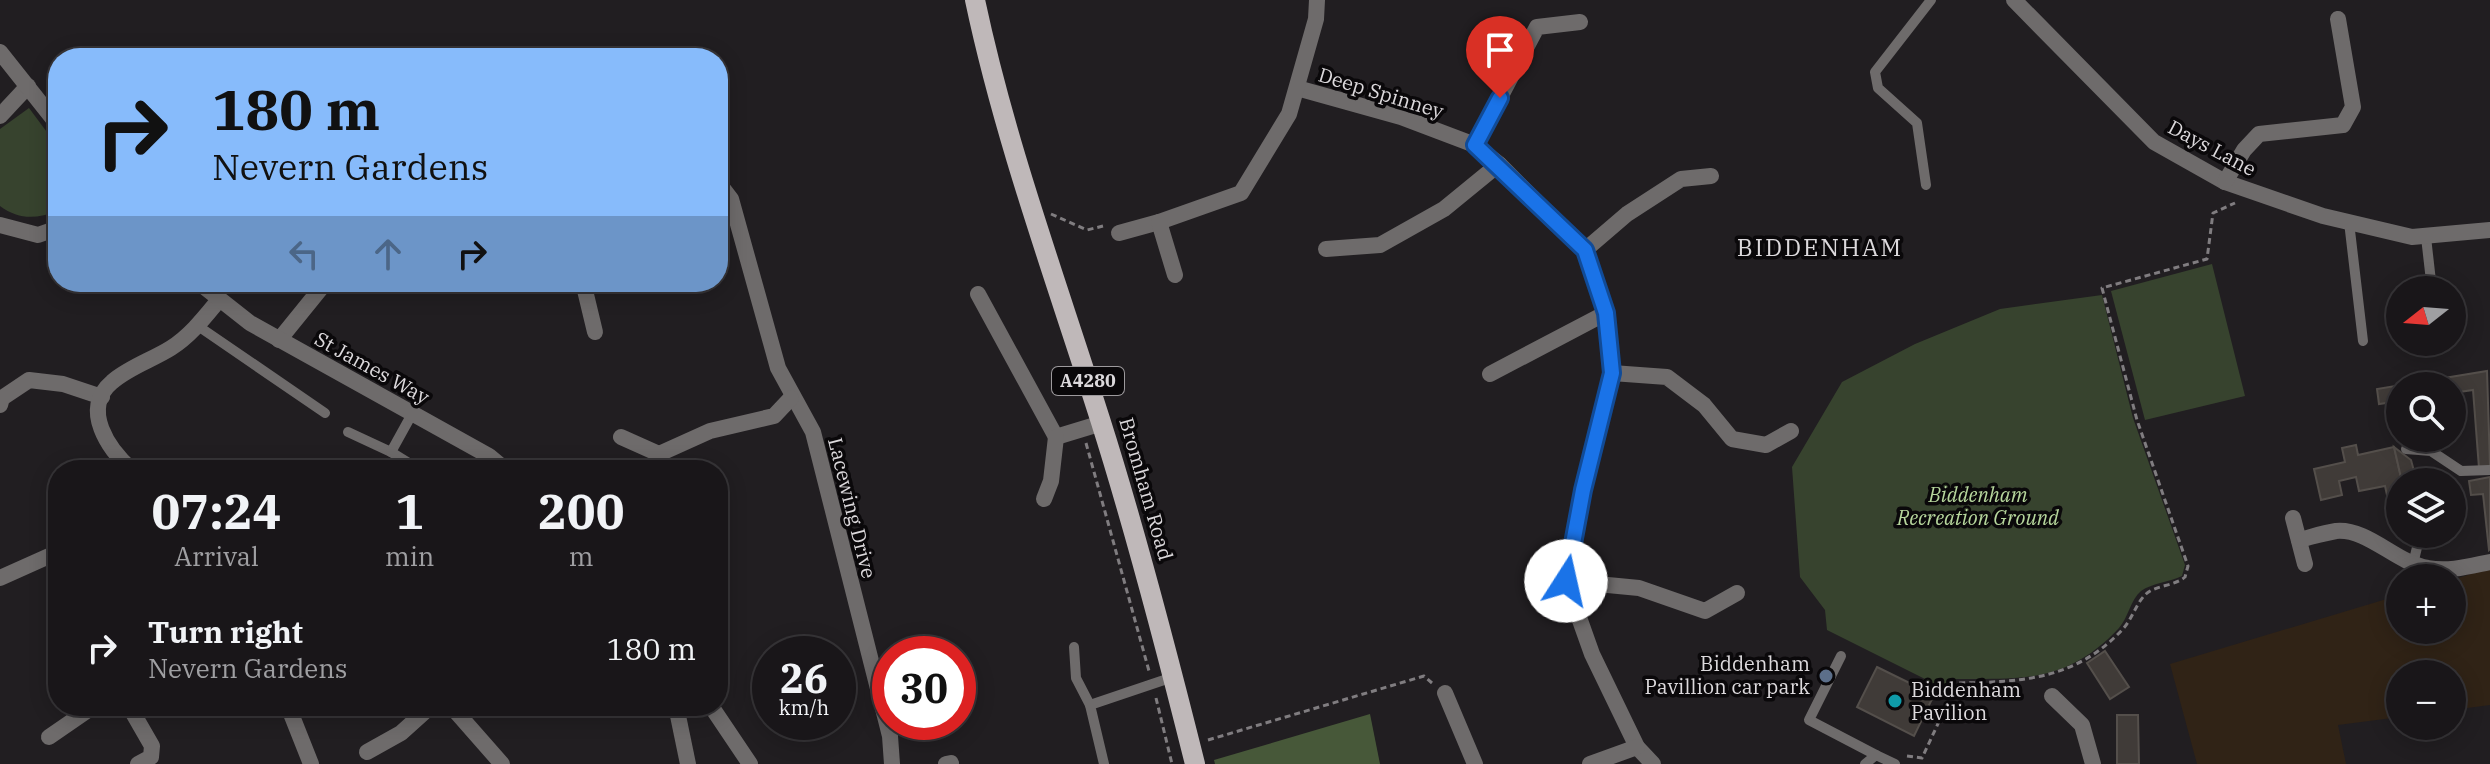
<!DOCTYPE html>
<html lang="en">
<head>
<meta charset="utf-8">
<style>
  body { margin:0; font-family:"IBM Plex Serif",serif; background:#221f22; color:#f1f3f6; height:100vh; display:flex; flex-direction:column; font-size:30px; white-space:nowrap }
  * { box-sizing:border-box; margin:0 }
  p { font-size:26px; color:#9f9fa2 }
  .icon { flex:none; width:44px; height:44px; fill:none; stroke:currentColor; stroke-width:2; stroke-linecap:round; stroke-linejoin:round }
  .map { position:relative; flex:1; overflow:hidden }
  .panel { position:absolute; left:48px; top:460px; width:680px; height:256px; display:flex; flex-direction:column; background:#191619; border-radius:32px; box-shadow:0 4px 20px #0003,0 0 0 2px #373538 }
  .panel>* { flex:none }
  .top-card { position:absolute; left:48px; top:48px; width:680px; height:244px; border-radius:32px; box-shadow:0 4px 20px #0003,0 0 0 2px #373538; background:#87bbfb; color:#111; overflow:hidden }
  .needle { width:52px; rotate:253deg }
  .fabs { position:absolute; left:2386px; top:276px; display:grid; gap:16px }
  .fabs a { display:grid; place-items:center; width:80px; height:80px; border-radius:50%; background:#191619; box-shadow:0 4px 20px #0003,0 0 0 2px #373538; font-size:40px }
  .speed { position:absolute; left:752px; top:636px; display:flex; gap:16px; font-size:40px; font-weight:700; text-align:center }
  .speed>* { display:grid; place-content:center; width:104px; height:104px; border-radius:50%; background:#191619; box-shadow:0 4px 20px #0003,0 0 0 2px #373538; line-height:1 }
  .speed small { font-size:20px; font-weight:400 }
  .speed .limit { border:12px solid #d22; background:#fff; color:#111 }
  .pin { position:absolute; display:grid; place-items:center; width:68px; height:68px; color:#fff; margin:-82px -34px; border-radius:50% 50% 50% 0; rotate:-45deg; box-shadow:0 0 8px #0007 }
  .pin .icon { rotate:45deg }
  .me { position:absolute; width:88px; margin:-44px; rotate:10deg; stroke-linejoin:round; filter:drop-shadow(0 0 6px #0008) }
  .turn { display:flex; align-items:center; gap:28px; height:168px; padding:0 32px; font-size:36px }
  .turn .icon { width:104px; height:104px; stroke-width:2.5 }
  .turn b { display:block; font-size:56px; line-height:68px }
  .lanes { display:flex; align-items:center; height:76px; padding:0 32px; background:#0003; justify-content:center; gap:40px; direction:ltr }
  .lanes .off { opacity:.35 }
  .eta { display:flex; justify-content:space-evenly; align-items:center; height:136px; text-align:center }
  .eta b { font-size:48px; font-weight:700; line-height:56px }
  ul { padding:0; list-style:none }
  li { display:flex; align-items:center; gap:24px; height:104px; padding:0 32px }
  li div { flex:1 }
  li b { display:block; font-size:30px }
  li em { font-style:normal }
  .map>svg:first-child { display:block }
  .education { fill:#302316 }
  .green { fill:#37432e }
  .forest { fill:#475839 }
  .building { fill:#403b38; stroke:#544f4b; stroke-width:2 }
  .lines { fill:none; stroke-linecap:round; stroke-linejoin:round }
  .path { stroke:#807d80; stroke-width:3; stroke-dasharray:6 4; stroke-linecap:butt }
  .service { stroke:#6e6b6b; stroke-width:10 }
  .minor { stroke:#6e6b6b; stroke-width:16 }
  .tertiary { stroke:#6e6b6b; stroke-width:16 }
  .primary { stroke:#bfb8b9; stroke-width:20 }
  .route-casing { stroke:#114b97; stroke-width:20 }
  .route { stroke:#1a73e8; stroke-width:14 }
  .service-dot { fill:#5c6f8a; stroke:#0a080a; stroke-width:3 }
  .culture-dot { fill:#0f9aa8; stroke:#0a080a; stroke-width:3 }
  .labels { text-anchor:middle; stroke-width:7; stroke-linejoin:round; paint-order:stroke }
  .shield { fill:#0a080a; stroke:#9d9a9d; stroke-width:2 }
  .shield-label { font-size:18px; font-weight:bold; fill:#dcd9dc }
  .street-label { font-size:20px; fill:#dcd9dc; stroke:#0a080a }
  .park-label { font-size:20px; font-style:italic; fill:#b7d79d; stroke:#0a080a }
  .poi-label { font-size:20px; fill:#dcd9dc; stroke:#0a080a; text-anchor:end }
  .quarter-label { font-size:24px; letter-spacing:2px; fill:#dcd9dc; stroke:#0a080a }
</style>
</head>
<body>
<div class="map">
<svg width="2490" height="764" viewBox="0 0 2490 764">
  <rect width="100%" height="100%" fill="#211e21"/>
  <polygon class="education" points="2490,568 2490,705 2452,710 2452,674 2400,674 2400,717 2338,725 2346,764 2197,764 2170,664 2400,595 2400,630 2452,630 2452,580"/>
  <g class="green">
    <path d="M29 108 58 147V211C36 219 19 220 0 206V129Z"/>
    <polygon points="2212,264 2245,396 2145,420 2111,291"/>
    <path d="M2102 295 2133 418 2185 565 2182 576C2170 582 2152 583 2141 591 2131 599 2128 618 2119 628 2068 682 2026 679 1956 679L1949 691 1827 630 1825 610 1800 577 1792 467 1842 382 1915 344 2000 309Z"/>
  </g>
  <polygon class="forest" points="1370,714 1380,764 1215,764 1214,760"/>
  <g class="building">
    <polygon points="2487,371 2490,466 2479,468 2473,390 2452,393 2452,386 2400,386 2400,401 2379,404 2377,389"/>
    <polygon points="2356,445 2358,455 2394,447 2402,482 2400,502 2389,504 2385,486 2359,491 2356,477 2339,481 2342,495 2321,500 2314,469 2345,462 2342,448"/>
    <polygon points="2394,447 2411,460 2417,482 2402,482"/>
    <polygon points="2490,477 2490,549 2489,550 2483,494 2471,495 2469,481"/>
    <polygon points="2105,651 2129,687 2110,699 2087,663"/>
    <polygon points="1877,667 1934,695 1914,736 1857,707"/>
    <polygon points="2117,715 2138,715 2139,764 2117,764"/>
  </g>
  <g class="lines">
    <g class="path">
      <polyline points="1051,214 1087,230 1103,226"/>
      <polyline points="1086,443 1149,671"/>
      <polyline points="591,470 601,466 627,470"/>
      <polyline points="1156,698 1172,764"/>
      <polyline points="1208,740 1424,676 1432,683"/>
      <path d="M1907 756 1922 758 1957 683C2021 682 2075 680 2122 630 2132 620 2136 603 2146 594 2156 585 2175 586 2185 577L2188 566 2137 420 2102 288 2207 259 2213 213 2235 203"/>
    </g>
    <g class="service">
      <polyline points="1926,185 1917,123 1878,88 1875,72 1931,0"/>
      <polyline points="2349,222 2363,341"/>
      <polyline points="2426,237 2432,290"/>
      <polyline points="198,326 325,413"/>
      <polyline points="2441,342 2442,347"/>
      <polyline points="348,432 391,452 412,414"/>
      <polyline points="2406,449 2431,451 2461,471 2490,470"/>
      <polyline points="391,452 420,470"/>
      <polyline points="2413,564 2420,535"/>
      <polyline points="1074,647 1076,678 1090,705"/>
      <polyline points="1841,656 1809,720 1876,755"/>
      <polyline points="1104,764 1090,705 1173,677"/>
      <polyline points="1865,764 1876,755 1895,764"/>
    </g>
    <g class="minor">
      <polyline points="2014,0 2154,142 2225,182 2323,216 2412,237 2490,230"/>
      <polyline points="1297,88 1401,117 1475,145 1499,164 1585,250 1606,313 1612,373 1583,490 1566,581 1592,654 1637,747 1653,764"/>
      <polyline points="0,116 28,86"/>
      <polyline points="1475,145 1537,27 1580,22"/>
      <polyline points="718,182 731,199 778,368 813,432 890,736 892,764"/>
      <polyline points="2225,182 2244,150 2259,134 2343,125 2353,107 2338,19"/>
      <polyline points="0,225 38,235 58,228"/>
      <polyline points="1119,233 1159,222"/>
      <polyline points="1326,249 1380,245 1444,209 1499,164"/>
      <polyline points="1585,250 1627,214 1681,179 1711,176"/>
      <polyline points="1175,275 1159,222 1241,193 1289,114 1316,19 1317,0"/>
      <polyline points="583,282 595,332"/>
      <polyline points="978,294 1056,437 1102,423"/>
      <polyline points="279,340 326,282"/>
      <polyline points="1612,373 1667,377 1704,405 1732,439 1766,445 1791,431"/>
      <polyline points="1490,374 1606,313"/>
      <polyline points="0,405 2,398 29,380 63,384 102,397"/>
      <polyline points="621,437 659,454 710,431 774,416 791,398"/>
      <path d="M132 470C109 450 80 409 112 382 129 367 152 360 171 348 190 336 204 318 218 301"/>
      <polyline points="1044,499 1051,481 1056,437"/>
      <polyline points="2293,518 2305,564"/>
      <path d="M2299 540C2311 537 2324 533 2336 531 2368 528 2396 563 2428 568 2449 572 2470 566 2490 562"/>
      <polyline points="0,578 58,552"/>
      <polyline points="1566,581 1639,588 1705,611 1737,593"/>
      <polyline points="1445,693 1475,764"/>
      <polyline points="2052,696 2082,725 2093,764"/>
      <polyline points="129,706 152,746 151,757 138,764"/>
      <polyline points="288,706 311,764"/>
      <polyline points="451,706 502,764"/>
      <polyline points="711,706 750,764"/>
      <polyline points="49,737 94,706"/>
      <polyline points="367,752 401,733 431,706"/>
      <polyline points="946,764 951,763"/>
      <polyline points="1590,764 1637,747"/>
    </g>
    <g class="tertiary">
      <polyline points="0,52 58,125"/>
      <polyline points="198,282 250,323 489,456 506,470"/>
      <polyline points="676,706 688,764"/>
    </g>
    <path class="primary" d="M975 0C1005 142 1056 280 1100 419 1136 532 1166 648 1195 764"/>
  </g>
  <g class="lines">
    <defs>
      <polyline id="route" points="1500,98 1475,145 1585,250 1606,313 1612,373 1583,490 1566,581"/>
    </defs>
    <use href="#route" class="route-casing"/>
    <use href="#route" class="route"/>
  </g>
  <circle class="service-dot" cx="1826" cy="676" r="8"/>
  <circle class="culture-dot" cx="1895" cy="701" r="8"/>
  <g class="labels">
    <rect class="shield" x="1052" y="367" width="72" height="28" rx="6"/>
    <g class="shield-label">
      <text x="1088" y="387">A4280</text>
    </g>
    <g class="street-label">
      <text transform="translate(1381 93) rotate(17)" y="7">Deep Spinney</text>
      <text transform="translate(2212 148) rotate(28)" y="7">Days Lane</text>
      <text transform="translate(372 368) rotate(29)" y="7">St James Way</text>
      <text transform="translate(1146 489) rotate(74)" y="7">Bromham Road</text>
      <text transform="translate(852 508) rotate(76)" y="7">Lacewing Drive</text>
    </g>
    <g class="park-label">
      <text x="1978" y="502">Biddenham<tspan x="1978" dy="23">Recreation Ground</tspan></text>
    </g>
    <g class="poi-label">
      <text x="1810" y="671">Biddenham<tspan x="1810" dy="23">Pavillion car park</tspan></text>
      <text x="1911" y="697" text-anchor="start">Biddenham<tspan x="1911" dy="23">Pavilion</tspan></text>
    </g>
    <g class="quarter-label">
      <text x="1820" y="256">BIDDENHAM</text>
    </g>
  </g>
</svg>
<div class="fabs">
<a><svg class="needle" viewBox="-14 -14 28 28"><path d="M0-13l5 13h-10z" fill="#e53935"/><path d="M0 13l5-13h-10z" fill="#9f9fa2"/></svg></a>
<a><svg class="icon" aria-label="search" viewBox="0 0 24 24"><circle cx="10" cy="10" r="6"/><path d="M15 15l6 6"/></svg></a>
<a><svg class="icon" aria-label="layers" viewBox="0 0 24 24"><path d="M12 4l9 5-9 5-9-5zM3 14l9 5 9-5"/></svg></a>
<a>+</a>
<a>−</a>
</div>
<div class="speed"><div>26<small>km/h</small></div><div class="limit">30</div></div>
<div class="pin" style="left:1500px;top:98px;background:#d93025"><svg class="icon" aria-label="arrive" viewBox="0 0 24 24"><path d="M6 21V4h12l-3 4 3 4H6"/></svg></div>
<svg class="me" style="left:1566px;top:581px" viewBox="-20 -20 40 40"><circle r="19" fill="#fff"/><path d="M0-13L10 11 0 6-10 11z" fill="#1a73e8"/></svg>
<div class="top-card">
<div class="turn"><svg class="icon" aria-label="right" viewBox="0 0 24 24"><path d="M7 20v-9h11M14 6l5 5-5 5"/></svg><div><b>180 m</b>Nevern Gardens</div></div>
<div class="lanes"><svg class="icon off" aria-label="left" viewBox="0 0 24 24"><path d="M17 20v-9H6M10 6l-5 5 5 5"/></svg><svg class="icon off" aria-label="ahead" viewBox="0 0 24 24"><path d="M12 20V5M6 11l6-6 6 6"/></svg><svg class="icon" aria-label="right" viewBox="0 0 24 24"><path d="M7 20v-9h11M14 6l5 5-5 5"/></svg></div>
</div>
<section class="panel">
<div class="eta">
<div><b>07:24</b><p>Arrival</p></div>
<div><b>1</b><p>min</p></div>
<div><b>200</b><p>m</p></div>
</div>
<ul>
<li><svg class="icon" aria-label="right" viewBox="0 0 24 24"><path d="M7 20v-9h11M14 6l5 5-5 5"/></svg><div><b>Turn right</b><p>Nevern Gardens</p></div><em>180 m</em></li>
</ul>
</section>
</div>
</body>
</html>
